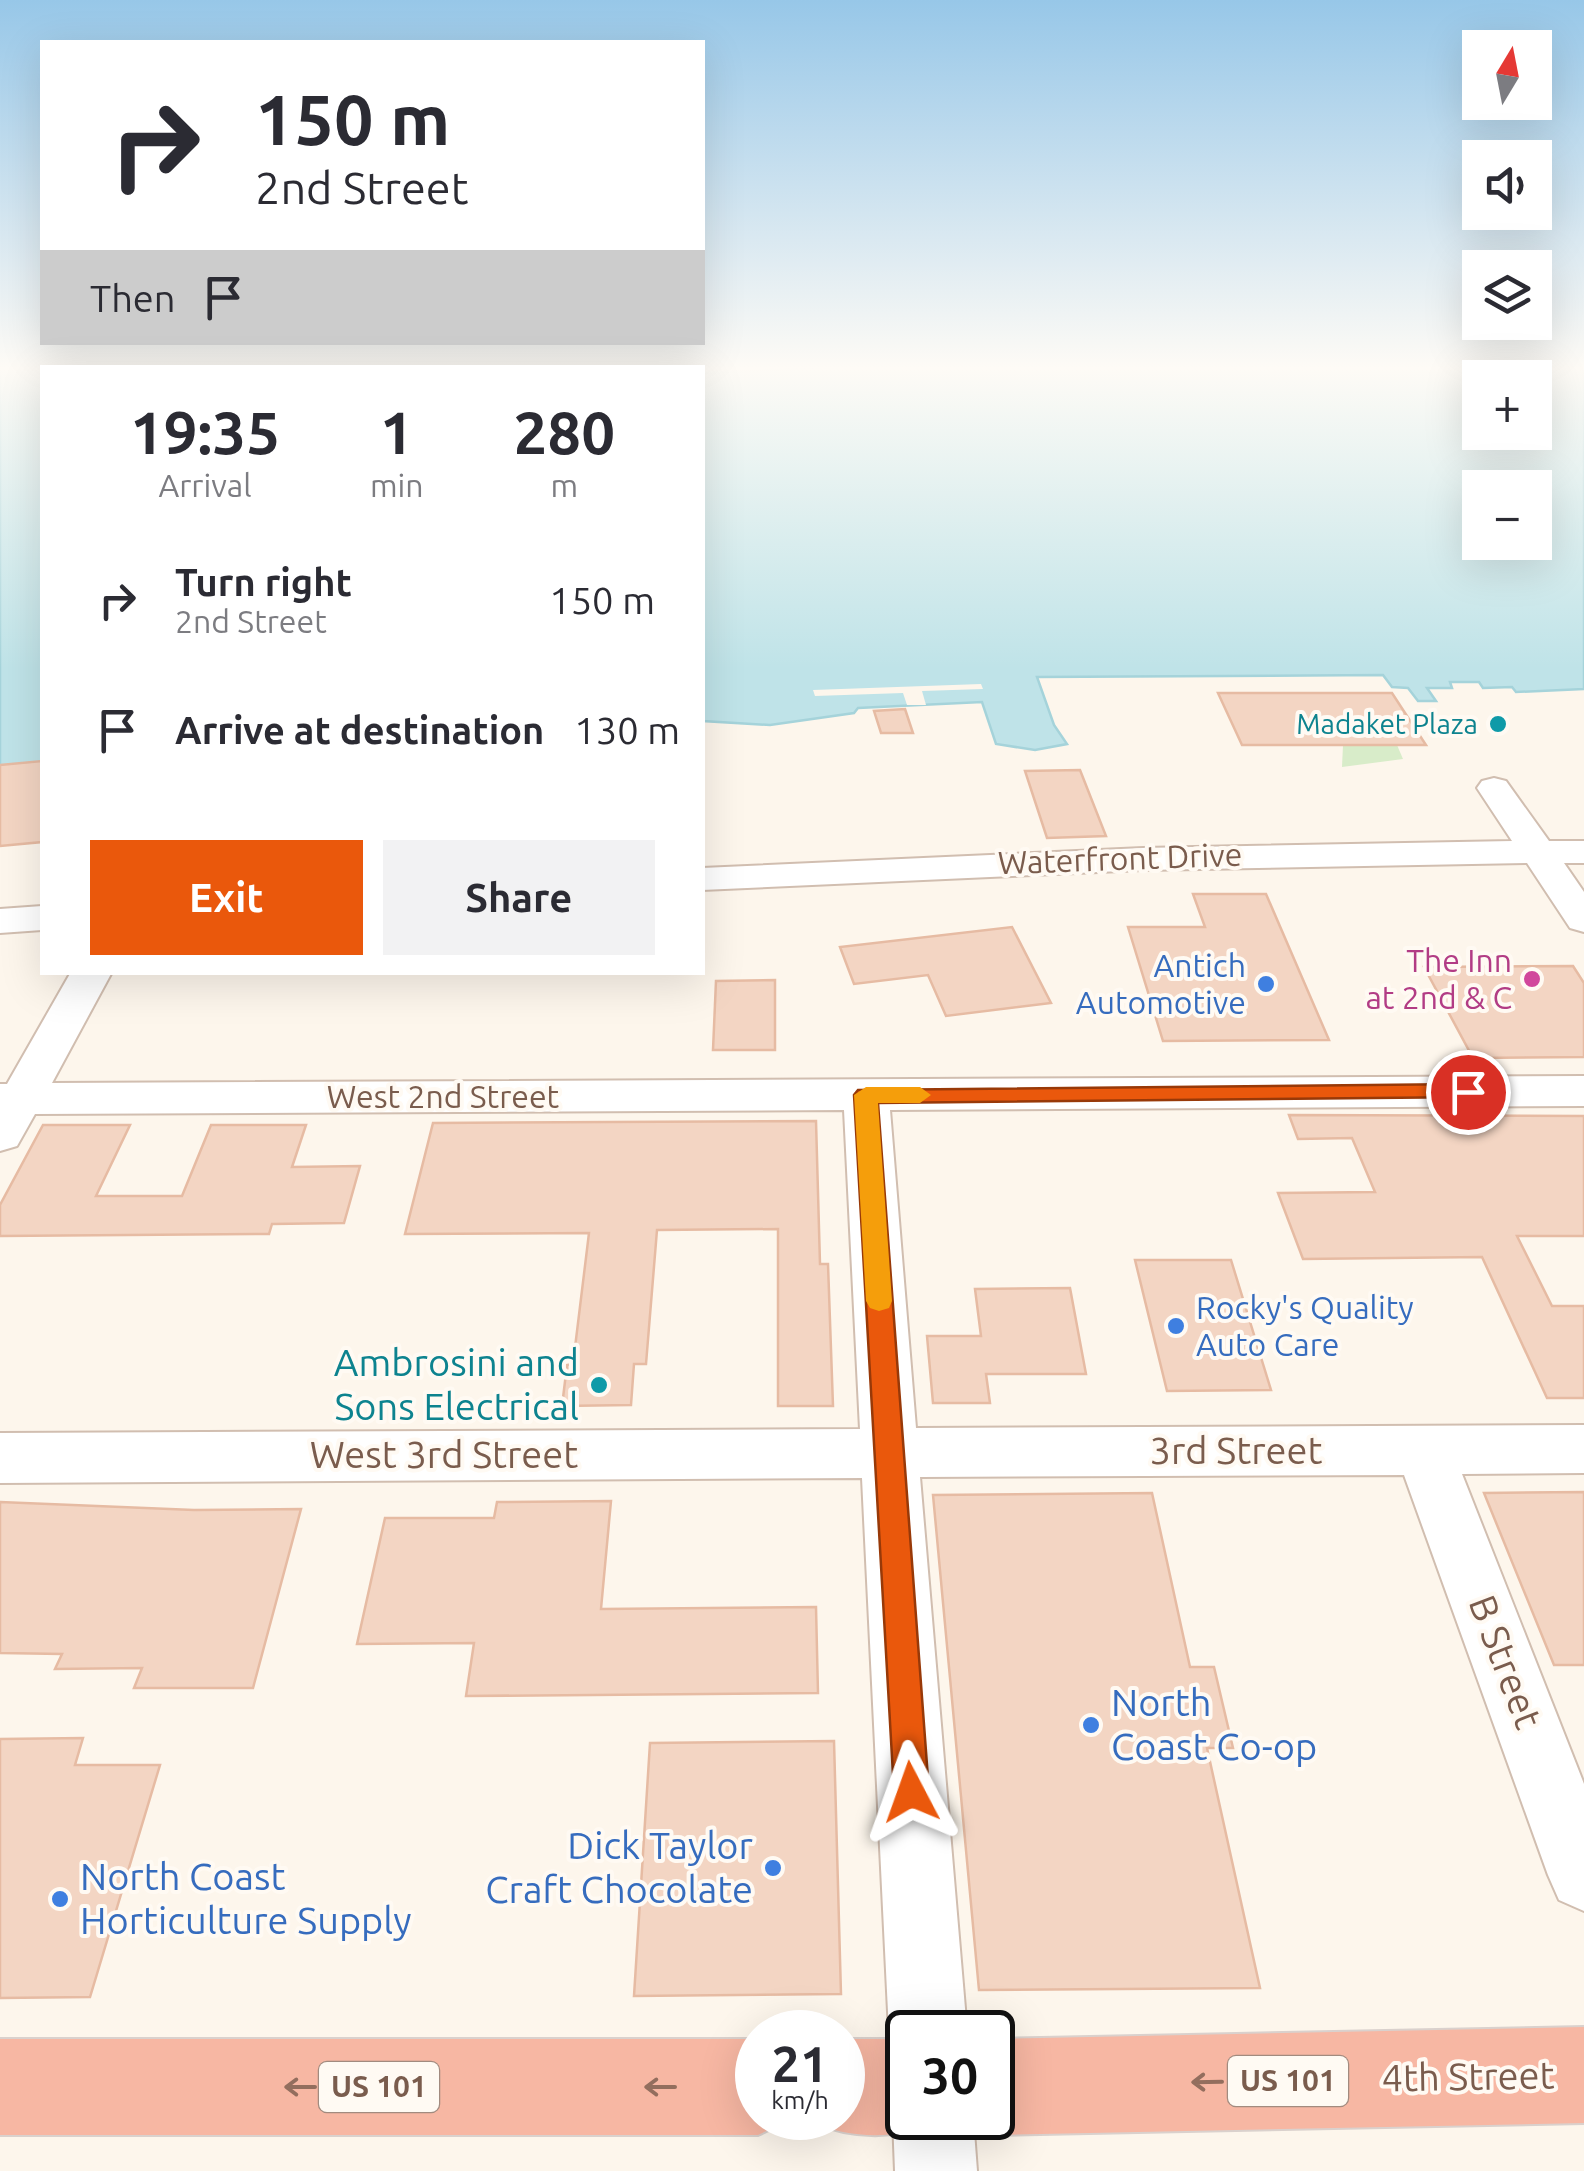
<!DOCTYPE html>
<html lang="en">
<head>
<meta charset="utf-8">
<style>
  body { margin:0; font-family:Ubuntu,sans-serif; background:#f2f2f3; color:#2b2b33; height:100vh; display:flex; flex-direction:column; font-size:38px; white-space:nowrap }
  * { box-sizing:border-box; margin:0 }
  p { font-size:32px; color:#7c7c81 }
  .icon { flex:none; width:55px; height:55px; fill:none; stroke:currentColor; stroke-width:2; stroke-linecap:round; stroke-linejoin:round }
  .map { position:relative; flex:1; overflow:hidden }
  .drawer { position:absolute; left:40px; top:365px; width:665px; height:610px; display:flex; flex-direction:column; background:#fff; border-radius:0px; box-shadow:0 10px 40px #0002 }
  .drawer>* { flex:none }
  .guide { position:absolute; left:40px; top:40px; width:665px; height:305px; border-radius:0px; box-shadow:0 10px 40px #0002; background:#fff; color:#2b2b33; overflow:hidden }
  .needle { width:65px; rotate:10deg }
  .buttons { position:absolute; left:1462px; top:30px; display:grid; gap:20px }
  .buttons a { display:grid; place-items:center; width:90px; height:90px; border-radius:0px; background:#fff; box-shadow:0 10px 40px #0002; font-size:50px }
  .speed { position:absolute; left:735px; top:2010px; display:flex; gap:20px; font-size:50px; font-weight:700; text-align:center }
  .speed>* { display:grid; place-content:center; width:130px; height:130px; border-radius:50%; background:#fff; box-shadow:0 10px 40px #0002; line-height:1 }
  .speed small { font-size:25px; font-weight:400 }
  .speed .limit { border:5px solid #111; border-radius:15px; background:#fff; color:#111 }
  .pin { position:absolute; display:grid; place-items:center; width:85px; height:85px; color:#fff; margin:-42px; border:5px solid #fff; border-radius:50%; box-shadow:0 2px 10px #0007 }
  .me { position:absolute; width:110px; margin:-55px; rotate:356deg; stroke-linejoin:round; filter:drop-shadow(0 0 8px #0008) }
  .turn { display:flex; align-items:center; gap:35px; height:210px; padding:0 50px; font-size:45px }
  .turn .icon { width:130px; height:130px; stroke-width:2.5 }
  .turn b { display:block; font-size:70px; line-height:85px }
  .then { display:flex; align-items:center; height:95px; padding:0 50px; background:#0003; gap:20px; font-size:38px }
  .eta { display:flex; justify-content:space-evenly; align-items:center; height:170px; text-align:center }
  .eta b { font-size:60px; font-weight:600; line-height:70px }
  .cta { display:flex; gap:20px; margin-top:auto; padding:20px 50px }
  .cta a { flex:1; height:115px; border-radius:0px; background:#ea580c; color:#fff; font-size:40px; font-weight:600; line-height:115px; text-align:center }
  .cta a+a { background:#f2f2f3; color:#2b2b33 }
  ul { padding:0; list-style:none }
  li { display:flex; align-items:center; gap:30px; height:130px; padding:0 50px }
  li div { flex:1 }
  li b { display:block; font-size:38px }
  li em { font-style:normal }
  .map>svg:first-child { display:block }
  .green { fill:#d8ecc9 }
  .water { fill:#bfe3e8; stroke:#a5d3da; stroke-width:2.5; fill-rule:evenodd }
  .pier { fill:#fdf6ec }
  .building { fill:#f3d5c3; stroke:#e6bba3; stroke-width:2.5 }
  .lines { fill:none; stroke-linecap:round; stroke-linejoin:round }
  .minor-casing { stroke:#d1beb0; stroke-width:4 }
  .highway-casing { stroke:#dad1cd; stroke-width:4 }
  .minor { fill:#fff; fill-rule:evenodd }
  .highway { fill:#f7b7a3; fill-rule:evenodd }
  .oneway { stroke:#936e5e }
  .route { fill:#ea580c; stroke:#983908; stroke-width:2.5 }
  .slow { fill:#f59e0b }
  .culture-dot { fill:#0f9aa8; stroke:#fffaf3; stroke-width:4 }
  .hotel-dot { fill:#d1479c; stroke:#fffaf3; stroke-width:4 }
  .shop-dot { fill:#3f7fe0; stroke:#fffaf3; stroke-width:4 }
  .labels { text-anchor:middle; stroke-width:8; stroke-linejoin:round; paint-order:stroke }
  .far-culture-label { font-size:28px; fill:#0d838f; stroke:#fffaf3; text-anchor:end }
  .shield { fill:#fffaf3; stroke:#a28b7f; stroke-width:2.5 }
  .shield-label { font-size:30px; font-weight:bold; fill:#7a5c4d }
  .street-label { font-size:32px; fill:#7a5c4d; stroke:#fffaf3 }
  .hotel-label { font-size:32px; fill:#b23c85; stroke:#fffaf3; text-anchor:end }
  .shop-label { font-size:32px; fill:#366cbe; stroke:#fffaf3; text-anchor:end }
  .near-culture-label { font-size:38px; fill:#0d838f; stroke:#fffaf3; text-anchor:end }
  .near-street-label { font-size:38px; fill:#7a5c4d; stroke:#fffaf3 }
  .near-shop-label { font-size:38px; fill:#366cbe; stroke:#fffaf3; text-anchor:start }
</style>
</head>
<body>
<div class="map">
<svg width="1584" height="2171" viewBox="0 0 1584 2171">
  <rect width="100%" height="100%" fill="#fdf6ec"/>
  <polygon class="green" points="1343,745 1397,745 1403,759 1342,767"/>
  <g class="water">
    <polygon points="0,365 481,365 525,367 42,368 42,773 0,778"/>
    <path d="M873 365H1584V689L1516 692 1512 687 1483 688 1479 682H1450L1452 688H1427L1436 701H1418L1408 688 1392 687 1383 675 1037 677 1054 725 1067 744 1035 750 996 744 982 702 858 708 854 713 770 725 703 721V373ZM1480 378H1535V432H1480ZM1480 488H1535V542H1480Z"/>
  </g>
  <polygon class="pier" points="981,684 983,689 922,691 926,705 907,705 903,693 815,696 813,690"/>
  <g class="building">
    <polygon points="1218,693 1392,693 1426,745 1242,745"/>
    <polygon points="905,709 913,733 881,733 874,711"/>
    <polygon points="42,761 42,842 0,846 0,765"/>
    <polygon points="1080,770 1106,836 1047,838 1025,771"/>
    <polygon points="1193,894 1266,894 1329,1040 1163,1041 1128,927 1205,927"/>
    <polygon points="1012,927 1051,1003 946,1016 928,975 854,984 840,947"/>
    <polygon points="1573,966 1584,983 1584,1057 1473,1058 1424,967"/>
    <polygon points="775,980 775,1050 713,1050 716,981"/>
    <polygon points="1289,1115 1584,1116 1584,1236 1517,1236 1552,1306 1584,1306 1584,1398 1547,1398 1482,1257 1303,1259 1278,1193 1375,1192 1352,1138 1298,1139"/>
    <polygon points="816,1121 820,1264 828,1264 833,1406 778,1406 778,1229 657,1230 646,1364 634,1364 631,1405 562,1406 567,1365 573,1364 589,1233 405,1234 433,1123"/>
    <polygon points="43,1125 130,1125 96,1196 182,1196 211,1125 306,1125 292,1167 360,1166 344,1223 272,1224 269,1234 0,1236 0,1205"/>
    <polygon points="1135,1260 1231,1260 1271,1390 1167,1391"/>
    <polygon points="1070,1288 1086,1374 986,1374 990,1403 933,1403 927,1336 981,1336 975,1289"/>
    <polygon points="1584,1492 1584,1665 1554,1665 1484,1493"/>
    <polygon points="1152,1493 1190,1667 1214,1667 1233,1748 1207,1748 1260,1988 979,1990 933,1495"/>
    <polygon points="611,1501 601,1609 816,1607 818,1693 466,1696 474,1643 357,1644 385,1518 494,1518 497,1502"/>
    <polygon points="0,1502 194,1510 301,1509 253,1688 134,1688 142,1668 55,1669 62,1654 0,1653"/>
    <polygon points="83,1738 75,1765 160,1765 90,1997 0,1998 0,1739"/>
    <polygon points="834,1741 841,1994 634,1996 650,1743"/>
  </g>
  <g class="lines">
    <defs>
      <g id="minor">
        <polygon points="1494,778 1506,781 1549,841 1584,841 1584,863 1564,863 1584,892 1584,932 1570,928 1527,863 1143,870 702,890 702,868 1143,848 1512,841 1477,788 1482,781"/>
        <polygon points="42,906 42,930 0,933 0,909"/>
        <polygon points="71,972 112,972 52,1083 1584,1076 1584,1106 890,1110 916,1428 1584,1425 1584,1473 1462,1474 1584,1784 1584,1911 1559,1900 1548,1875 1404,1475 920,1477 967,2032 908,2032 908,2062 901,2059 889,2032 862,1478 0,1483 0,1433 860,1429 844,1110 35,1114 17,1146 0,1151 0,1084 7,1084"/>
        <polygon points="908,2089 908,2118 973,2118 977,2171 895,2171 893,2118"/>
      </g>
      <g id="highway">
        <polygon points="1584,2027 1584,2123 992,2135 956,2118 992,2118 992,2039"/>
        <polygon points="0,2039 758,2039 758,2118 794,2118 758,2135 0,2135"/>
        <path d="M842 2039H908V2118H944L942 2121C896 2140 854 2140 808 2121L806 2118H842Z"/>
      </g>
    </defs>
    <use href="#minor" class="minor-casing"/>
    <use href="#highway" class="highway-casing"/>
    <use href="#minor" class="minor"/>
    <use href="#highway" class="highway"/>
  </g>
  <defs><path id="oneway-shaft" d="M-6 0H5M1.5-3L5.5 0L1.5 3" fill="none" stroke-width="1.6" stroke-linecap="round" stroke-linejoin="round" transform="scale(2.5)"/></defs>
  <g class="oneway">
    <use href="#oneway-shaft" transform="translate(1207 2082) rotate(179)"/>
    <use href="#oneway-shaft" transform="translate(300 2087) rotate(180)"/>
    <use href="#oneway-shaft" transform="translate(660 2087) rotate(-180)"/>
  </g>
  <linearGradient id="sky" x2="0" y2="1"><stop stop-color="#97c7e8"/><stop offset="0.55" stop-color="#fefbf6"/><stop offset="1" stop-color="#fefbf6" stop-opacity="0"/></linearGradient>
  <rect width="1584" height="669" fill="url(#sky)"/>
  <polygon class="route" points="1468,1084 1476,1087 1479,1092 1476,1097 878,1103 929,1792 924,1804 911,1809 899,1804 894,1792 854,1095 858,1090"/>
  <polygon class="slow" points="866,1087 920,1087 931,1095 920,1103 878,1103 892,1301 889,1308 879,1311 870,1308 866,1301 854,1095"/>
  <g class="culture-dot">
    <circle cx="1498" cy="724" r="10"/>
    <circle cx="599" cy="1385" r="10"/>
  </g>
  <circle class="hotel-dot" cx="1532" cy="979" r="10"/>
  <g class="shop-dot">
    <circle cx="1266" cy="984" r="10"/>
    <circle cx="1176" cy="1326" r="10"/>
    <circle cx="1091" cy="1725" r="10"/>
    <circle cx="773" cy="1868" r="10"/>
    <circle cx="60" cy="1899" r="10"/>
  </g>
  <g class="labels">
    <g class="far-culture-label">
      <text x="1478" y="734">Madaket Plaza</text>
    </g>
    <g class="shield">
      <rect x="1228" y="2056" width="120" height="50" rx="8"/>
      <rect x="319" y="2062" width="120" height="50" rx="8"/>
    </g>
    <g class="shield-label">
      <text x="1288" y="2091">US 101</text>
      <text x="379" y="2097">US 101</text>
    </g>
    <g class="street-label">
      <text transform="translate(1120 859) rotate(-2)" y="11">Waterfront Drive</text>
      <text x="443" y="1108">West 2nd Street</text>
    </g>
    <g class="hotel-label">
      <text x="1512" y="972">The Inn<tspan x="1512" dy="37">at 2nd &amp; C</tspan></text>
    </g>
    <g class="shop-label">
      <text x="1246" y="977">Antich<tspan x="1246" dy="37">Automotive</tspan></text>
      <text x="1196" y="1319" text-anchor="start">Rocky's Quality<tspan x="1196" dy="37">Auto Care</tspan></text>
    </g>
    <g class="near-culture-label">
      <text x="579" y="1376">Ambrosini and<tspan x="579" dy="44">Sons Electrical</tspan></text>
    </g>
    <g class="near-street-label">
      <text x="1236" y="1464">3rd Street</text>
      <text x="444" y="1468">West 3rd Street</text>
      <text transform="translate(1505 1662) rotate(69)" y="13">B Street</text>
      <text transform="translate(1468 2077) rotate(-1)" y="13">4th Street</text>
    </g>
    <g class="near-shop-label">
      <text x="1111" y="1716">North<tspan x="1111" dy="44">Coast Co-op</tspan></text>
      <text x="753" y="1859" text-anchor="end">Dick Taylor<tspan x="753" dy="44">Craft Chocolate</tspan></text>
      <text x="80" y="1890">North Coast<tspan x="80" dy="44">Horticulture Supply</tspan></text>
    </g>
  </g>
</svg>
<div class="buttons">
<a><svg class="needle" viewBox="-14 -14 28 28"><path d="M0-13l5 13h-10z" fill="#e53935"/><path d="M0 13l5-13h-10z" fill="#7c7c81"/></svg></a>
<a><svg class="icon" aria-label="sound" viewBox="0 0 24 24"><path d="M4 9h4l5-4v14l-5-4H4zM17 9q2 3 0 6"/></svg></a>
<a><svg class="icon" aria-label="layers" viewBox="0 0 24 24"><path d="M12 4l9 5-9 5-9-5zM3 14l9 5 9-5"/></svg></a>
<a>+</a>
<a>−</a>
</div>
<div class="speed"><div>21<small>km/h</small></div><div class="limit">30</div></div>
<div class="pin" style="left:1468px;top:1092px;background:#d93025"><svg class="icon" aria-label="arrive" viewBox="0 0 24 24"><path d="M6 21V4h12l-3 4 3 4H6"/></svg></div>
<svg class="me" style="left:911px;top:1792px" viewBox="-20 -20 40 40"><path d="M0-17L14 15 0 8-14 15z" fill="#ea580c" stroke="#fff" stroke-width="4"/></svg>
<div class="guide">
<div class="turn"><svg class="icon" aria-label="right" viewBox="0 0 24 24"><path d="M7 20v-9h11M14 6l5 5-5 5"/></svg><div><b>150 m</b>2nd Street</div></div>
<div class="then">Then<svg class="icon" aria-label="arrive" viewBox="0 0 24 24"><path d="M6 21V4h12l-3 4 3 4H6"/></svg></div>
</div>
<section class="drawer">
<div class="eta">
<div><b>19:35</b><p>Arrival</p></div>
<div><b>1</b><p>min</p></div>
<div><b>280</b><p>m</p></div>
</div>
<ul>
<li><svg class="icon" aria-label="right" viewBox="0 0 24 24"><path d="M7 20v-9h11M14 6l5 5-5 5"/></svg><div><b>Turn right</b><p>2nd Street</p></div><em>150 m</em></li>
<li><svg class="icon" aria-label="arrive" viewBox="0 0 24 24"><path d="M6 21V4h12l-3 4 3 4H6"/></svg><div><b>Arrive at destination</b></div><em>130 m</em></li>
</ul>
<div class="cta"><a>Exit</a><a>Share</a></div>
</section>
</div>
</body>
</html>
